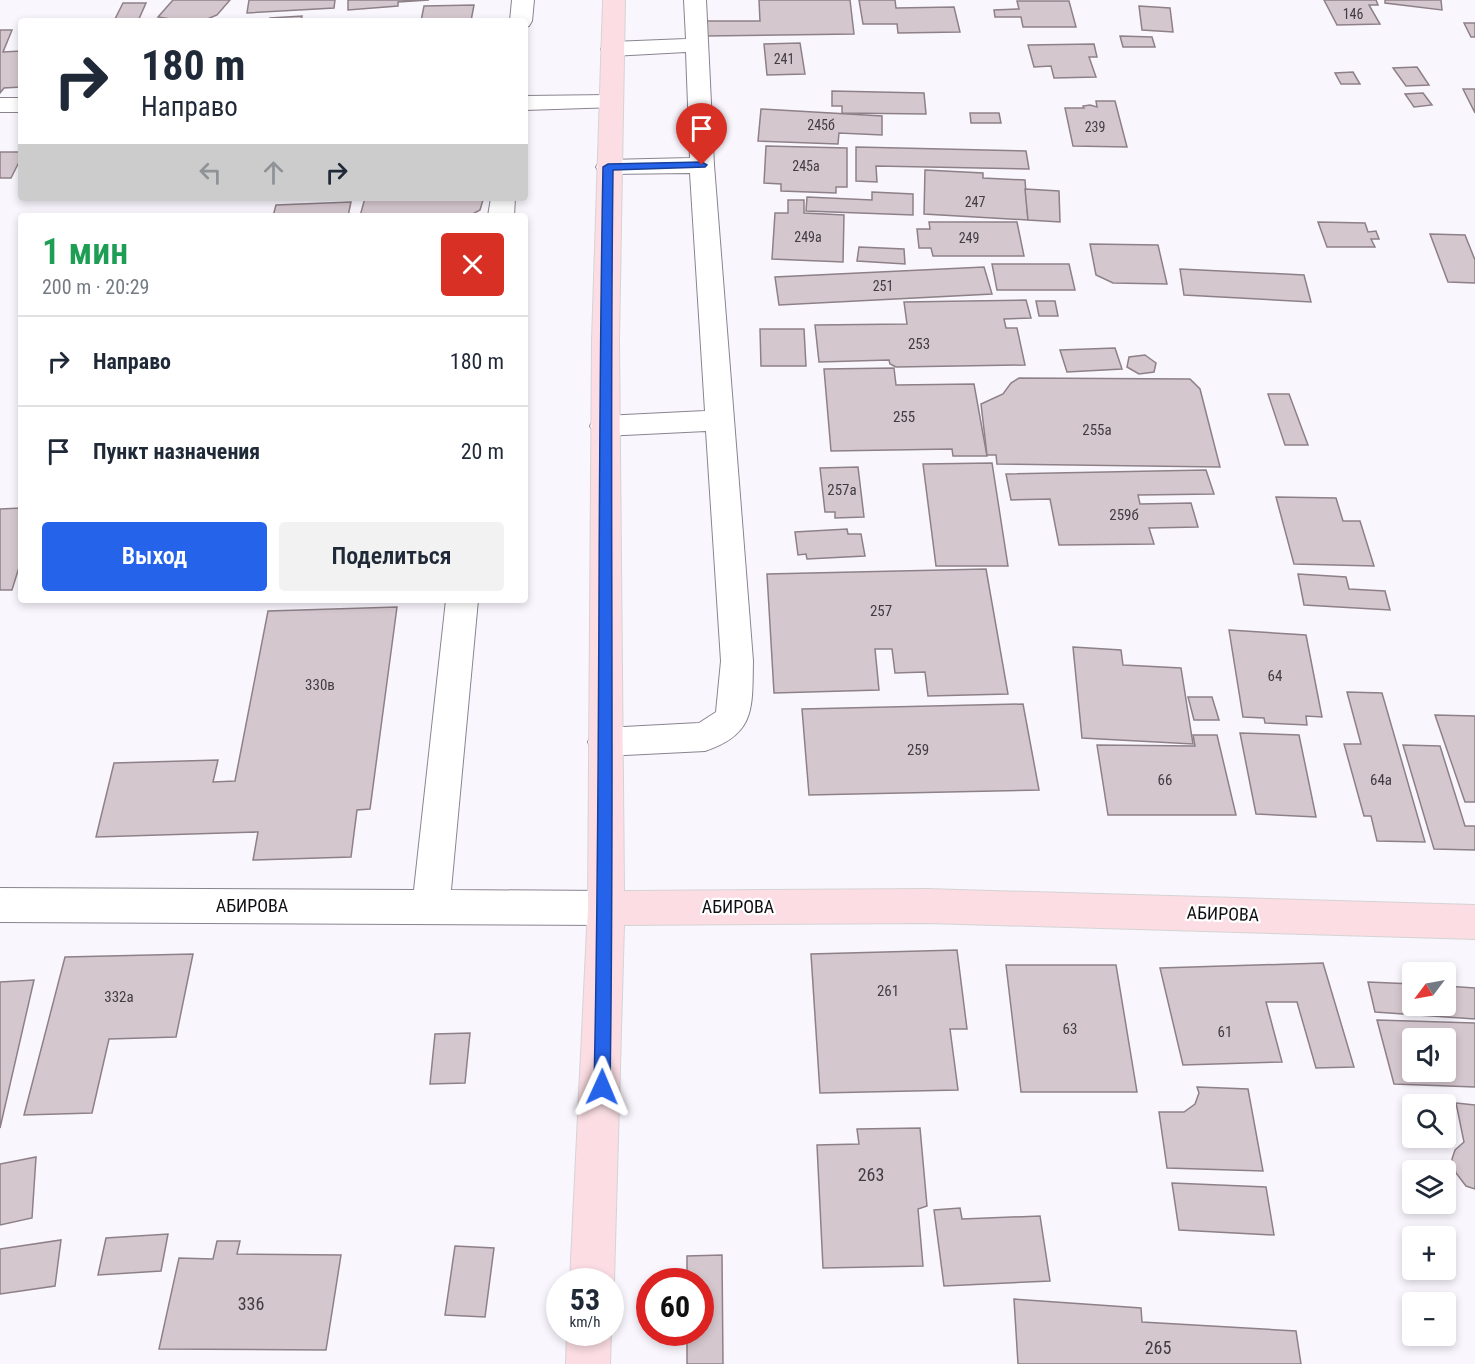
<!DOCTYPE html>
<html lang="ru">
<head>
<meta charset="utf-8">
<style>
  body { margin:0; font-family:"Roboto Condensed",sans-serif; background:#f2f2f3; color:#1f2937; height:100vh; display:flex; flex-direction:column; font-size:22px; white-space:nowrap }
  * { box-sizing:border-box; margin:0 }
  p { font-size:20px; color:#747a83 }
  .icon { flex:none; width:33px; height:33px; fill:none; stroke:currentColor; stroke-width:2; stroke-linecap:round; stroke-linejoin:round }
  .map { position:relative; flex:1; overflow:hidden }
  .details { position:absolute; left:18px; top:213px; width:510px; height:390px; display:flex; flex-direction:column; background:#fff; border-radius:6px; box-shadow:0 3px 9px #0003 }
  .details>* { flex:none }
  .top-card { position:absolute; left:18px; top:18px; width:510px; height:183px; border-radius:6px; box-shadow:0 3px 9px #0003; background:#fff; color:#1f2937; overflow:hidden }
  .needle { width:39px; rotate:238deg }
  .tools { position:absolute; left:1402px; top:962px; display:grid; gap:12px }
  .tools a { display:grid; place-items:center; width:54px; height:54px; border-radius:6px; background:#fff; box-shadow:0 3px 9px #0003; font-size:30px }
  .speed { position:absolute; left:546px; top:1268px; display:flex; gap:12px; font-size:30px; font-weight:700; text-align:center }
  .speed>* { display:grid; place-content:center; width:78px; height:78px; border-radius:50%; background:#fff; box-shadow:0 3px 9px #0003; line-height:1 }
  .speed small { font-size:15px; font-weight:400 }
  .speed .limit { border:9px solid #d22; background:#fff; color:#111 }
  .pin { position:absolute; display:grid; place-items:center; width:51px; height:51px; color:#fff; margin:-62px -26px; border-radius:50% 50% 50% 0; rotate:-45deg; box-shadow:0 0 6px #0007 }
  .pin .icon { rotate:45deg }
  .me { position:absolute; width:66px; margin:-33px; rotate:1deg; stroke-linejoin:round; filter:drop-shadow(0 0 4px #0008) }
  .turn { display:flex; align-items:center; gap:21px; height:126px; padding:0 24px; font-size:27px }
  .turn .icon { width:78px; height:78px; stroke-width:2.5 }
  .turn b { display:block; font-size:42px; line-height:51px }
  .lanes { display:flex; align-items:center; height:57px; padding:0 24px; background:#0003; justify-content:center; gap:30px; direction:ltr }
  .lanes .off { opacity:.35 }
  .round { display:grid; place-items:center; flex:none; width:63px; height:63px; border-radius:6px; background:#f2f2f3 }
  .summary { display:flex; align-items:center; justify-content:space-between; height:102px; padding:0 24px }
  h1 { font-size:36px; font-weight:600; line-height:45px; color:#1e9e55 }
  .button { display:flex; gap:12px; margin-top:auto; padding:12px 24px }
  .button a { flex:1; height:69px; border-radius:6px; background:#2563eb; color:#fff; font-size:24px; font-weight:600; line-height:69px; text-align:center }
  .button a+a { background:#f2f2f3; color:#1f2937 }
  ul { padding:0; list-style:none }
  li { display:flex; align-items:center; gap:18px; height:90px; padding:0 24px; border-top:2px solid #e0e1e3 }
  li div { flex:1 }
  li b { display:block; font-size:22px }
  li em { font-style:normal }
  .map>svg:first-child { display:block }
  .building { fill:#d5c7ce; stroke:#8d8187; stroke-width:1.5; fill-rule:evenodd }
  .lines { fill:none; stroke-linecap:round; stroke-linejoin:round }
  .minor-casing { stroke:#89848f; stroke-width:2 }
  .major-casing { stroke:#d4d4d4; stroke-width:2 }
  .minor { fill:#fff; fill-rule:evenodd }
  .major { fill:#fbdde3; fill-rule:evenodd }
  .route { fill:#2563eb; stroke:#184099; stroke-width:1.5 }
  .labels { text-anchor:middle; stroke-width:4.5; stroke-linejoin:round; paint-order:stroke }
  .far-number-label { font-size:14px; fill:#413c41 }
  .number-label { font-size:15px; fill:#413c41 }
  .street-label { font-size:18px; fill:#100e12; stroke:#fff }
  .near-number-label { font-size:18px; fill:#413c41 }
</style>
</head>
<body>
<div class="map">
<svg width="1475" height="1364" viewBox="0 0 1475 1364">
  <rect width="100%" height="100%" fill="#faf6fe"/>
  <g class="building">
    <polygon points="173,0 230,0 217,15 205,20 183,21 158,17"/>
    <polygon points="249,0 335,0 334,8 247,13"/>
    <polygon points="348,0 429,0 398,2 398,6 348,10"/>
    <polygon points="759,0 850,0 854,34 706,36 705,21 760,21"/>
    <polygon points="859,0 895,0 896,8 954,7 960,32 898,33 897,24 863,24"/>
    <polygon points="1324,0 1376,0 1378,5 1369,5 1380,24 1337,25"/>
    <polygon points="1385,0 1441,0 1442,10 1385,3"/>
    <polygon points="1017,1 1069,1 1076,27 1023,27 1021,17 995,17 994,10 1019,9"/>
    <polygon points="123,3 146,3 138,21 114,21"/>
    <polygon points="474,5 471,21 421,21 424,6"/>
    <polygon points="1139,6 1170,8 1173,32 1142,30"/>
    <polygon points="302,16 301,21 269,21 270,18"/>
    <polygon points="1464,23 1475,23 1475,37 1471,37"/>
    <polygon points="0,30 12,30 3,52 21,51 21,87 4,88 0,93"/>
    <polygon points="1120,36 1152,37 1155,47 1123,47"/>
    <polygon points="800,43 805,74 767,75 764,44"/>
    <polygon points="1094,44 1097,57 1089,57 1096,77 1054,78 1051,66 1034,67 1028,45"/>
    <polygon points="1417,67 1429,85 1406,86 1393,68"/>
    <polygon points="1353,72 1360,84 1341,84 1335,73"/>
    <polygon points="1463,89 1475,89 1475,113"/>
    <polygon points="832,91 924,93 926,114 842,113 842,106 832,106"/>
    <polygon points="1423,93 1432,105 1414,107 1405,94"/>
    <polygon points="1096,101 1115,101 1127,147 1073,146 1065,108 1084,108 1083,106 1090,105 1097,107"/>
    <polygon points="761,109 882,116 882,135 839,133 838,144 758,141"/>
    <polygon points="970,113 999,113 1001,123 971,123"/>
    <polygon points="766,146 847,148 847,187 836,187 836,193 781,191 781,184 764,183"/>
    <polygon points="856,147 1026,151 1029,169 876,166 877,182 856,181"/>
    <polygon points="0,152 21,152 21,158 11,178 0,178"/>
    <polygon points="925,170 983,173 983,178 1025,180 1028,220 924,214"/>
    <polygon points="1025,189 1059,191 1060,222 1028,220"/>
    <polygon points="872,192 913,194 913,215 806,211 807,197 872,200"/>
    <polygon points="365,198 481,198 483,200 480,210 469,216 360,216"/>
    <polygon points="788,200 804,200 804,213 844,215 843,262 772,259 775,213 788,213"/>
    <polygon points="351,202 348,216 273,216 276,205"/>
    <polygon points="929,222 1017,222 1024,256 933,256 931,248 919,248 917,229 930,229"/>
    <polygon points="1318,222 1365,223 1368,232 1376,231 1379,239 1371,239 1375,247 1327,247"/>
    <polygon points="1430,234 1465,235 1475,260 1475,283 1448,282"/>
    <polygon points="1090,244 1158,245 1167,284 1113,283 1096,275"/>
    <polygon points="859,247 904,249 905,264 857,261"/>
    <polygon points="992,264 1069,264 1075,290 997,290"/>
    <polygon points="984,267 992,294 779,305 775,277"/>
    <polygon points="1180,269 1304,275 1311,302 1184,295"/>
    <polygon points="1026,300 1031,318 1004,319 1006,328 1017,328 1025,365 896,367 890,364 889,360 819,362 815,325 907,324 904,302"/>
    <polygon points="1036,301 1055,301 1058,316 1039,316"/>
    <polygon points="760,329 804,329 806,366 761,366"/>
    <polygon points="1115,348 1122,369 1067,372 1060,350"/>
    <polygon points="1145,355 1156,363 1154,372 1139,374 1127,367 1129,357"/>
    <polygon points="894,368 896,385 974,384 987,456 953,456 952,449 831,451 824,369"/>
    <polygon points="1019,378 1190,379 1200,389 1220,467 997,464 996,455 987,455 981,404 1003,394 1011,383"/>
    <polygon points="1268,394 1289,394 1308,445 1285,445"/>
    <polygon points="992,463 1008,566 936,566 923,464"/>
    <polygon points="858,467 864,517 835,518 835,512 825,512 820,468"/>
    <polygon points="1206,470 1214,494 1138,495 1140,504 1191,503 1198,527 1149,528 1154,544 1059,545 1050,499 1011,500 1006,474"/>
    <polygon points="1276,497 1336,498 1343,521 1360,521 1374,566 1294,564"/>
    <polygon points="21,508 21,561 12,590 0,590 0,509"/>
    <polygon points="847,529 848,534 861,534 865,556 807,559 806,554 798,555 795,532"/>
    <polygon points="986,569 1008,694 928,696 925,672 895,673 892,649 875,649 879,690 774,693 767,574"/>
    <polygon points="1298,574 1346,577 1349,589 1385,591 1390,610 1304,605"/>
    <polygon points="397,607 370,809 357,810 351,857 253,860 258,832 96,837 114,763 218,760 213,782 235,781 268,611"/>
    <polygon points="1229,630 1306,635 1322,717 1306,716 1307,725 1265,723 1264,718 1243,717"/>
    <polygon points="1073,647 1121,650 1123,665 1181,668 1193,744 1082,738"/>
    <polygon points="1347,692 1382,693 1425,842 1377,841 1371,816 1364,816 1344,744 1361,744"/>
    <polygon points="1188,697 1212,697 1219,720 1194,720"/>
    <polygon points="1023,704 1039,790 809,795 802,709"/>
    <polygon points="1435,715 1475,716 1475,802 1465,802"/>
    <polygon points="1240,733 1299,735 1316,817 1256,814"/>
    <polygon points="1193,735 1217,735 1236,815 1108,815 1097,745 1195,746"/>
    <polygon points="1403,745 1440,746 1465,826 1475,826 1475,850 1434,849"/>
    <polygon points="957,950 967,1029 950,1029 958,1090 820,1093 811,954"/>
    <polygon points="193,954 176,1037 109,1039 92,1113 24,1115 65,957"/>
    <polygon points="1323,963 1354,1067 1316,1068 1297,1002 1266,1002 1282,1062 1183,1065 1160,968"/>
    <polygon points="1006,965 1116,965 1137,1092 1021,1092"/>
    <polygon points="34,980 0,1128 0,982"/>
    <polygon points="1368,982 1413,984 1413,1005 1446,1005 1446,986 1475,988 1475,1019 1375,1012"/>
    <path d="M1377 1020 1475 1023V1087L1394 1084ZM1413 1038H1446V1071H1413Z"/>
    <polygon points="470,1033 465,1083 430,1084 435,1034"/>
    <polygon points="1197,1087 1248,1089 1263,1171 1167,1168 1159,1112 1184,1112 1195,1104 1199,1093"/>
    <polygon points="1456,1103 1475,1105 1475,1189 1466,1186 1456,1173 1452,1159 1455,1150 1464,1142"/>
    <polygon points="920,1128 927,1206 918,1209 923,1266 823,1268 817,1145 859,1144 857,1129"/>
    <polygon points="36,1157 32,1218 0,1225 0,1164"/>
    <polygon points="1172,1183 1266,1187 1274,1235 1179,1230"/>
    <polygon points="960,1208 962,1219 1040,1216 1050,1281 944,1286 934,1210"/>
    <polygon points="168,1234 161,1271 98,1275 106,1238"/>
    <polygon points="61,1240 55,1286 0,1294 0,1249"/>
    <polygon points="217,1241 240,1241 237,1254 341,1255 326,1350 159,1349 179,1258 213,1259"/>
    <polygon points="455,1246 494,1248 485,1317 445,1315"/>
    <polygon points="722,1255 723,1364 687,1364 687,1332 700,1332 700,1281 687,1281 687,1256"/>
    <polygon points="1014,1299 1141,1308 1142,1322 1296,1331 1301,1364 1018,1364"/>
  </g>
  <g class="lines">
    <defs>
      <g id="minor">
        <polygon points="512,0 534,0 532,21 529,26 525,27 525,21 510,21"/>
        <path d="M684 0H706L714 165 753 661C752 708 756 734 705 751L605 756 593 752 588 742 593 732 605 728 699 723 716 712 721 661 706 431 604 436 594 433 590 426 594 419 604 416 705 411 690 173 608 174 599 172 596 167 599 162 608 160 690 158 686 52 612 56 604 54 601 49 604 44 612 42 686 39Z"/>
        <polygon points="609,95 617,97 621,102 617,107 525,110 525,96"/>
        <rect x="0" y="98" width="21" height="14"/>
        <polygon points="491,198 515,198 514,216 488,216"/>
        <polygon points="446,600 478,600 451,890 606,891 619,896 624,908 619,920 606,925 0,922 0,888 414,890"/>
      </g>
      <g id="major">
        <polygon points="603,0 625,0 619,340 624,891 927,889 1475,905 1475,939 927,923 624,925 614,1281 610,1288 610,1281 570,1281 588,908 592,340"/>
        <polygon points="610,1331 611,1332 610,1364 566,1364 567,1332"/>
      </g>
    </defs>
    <use href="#minor" class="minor-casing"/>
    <use href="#major" class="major-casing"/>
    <use href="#minor" class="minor"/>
    <use href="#major" class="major"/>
  </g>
  <path class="route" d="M702 162 707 165 705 167 613 170C609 476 615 781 610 1087L608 1092 602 1095 596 1092 594 1087C601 780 597 474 603 167L608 164Z"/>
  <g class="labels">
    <g class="far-number-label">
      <text x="1353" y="19">146</text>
      <text x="784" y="64">241</text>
      <text x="821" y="130">245б</text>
      <text x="1095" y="132">239</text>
      <text x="806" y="171">245а</text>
      <text x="975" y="207">247</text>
      <text x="808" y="242">249а</text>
      <text x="969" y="243">249</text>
      <text x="883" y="291">251</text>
    </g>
    <g class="number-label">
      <text x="919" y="349">253</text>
      <text x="904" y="422">255</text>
      <text x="1097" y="435">255а</text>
      <text x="842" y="495">257а</text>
      <text x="1124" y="520">259б</text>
      <text x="881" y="616">257</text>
      <text x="1275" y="681">64</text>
      <text x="320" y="690">330в</text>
      <text x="918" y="755">259</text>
      <text x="1165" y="785">66</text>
      <text x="1381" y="785">64а</text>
      <text x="888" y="996">261</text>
      <text x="119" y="1002">332а</text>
      <text x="1070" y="1034">63</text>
      <text x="1225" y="1037">61</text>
    </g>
    <g class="street-label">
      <text x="252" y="912">АБИРОВА</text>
      <text x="738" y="913">АБИРОВА</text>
      <text transform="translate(1223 914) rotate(2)" y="6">АБИРОВА</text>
    </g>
    <g class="near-number-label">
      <text x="871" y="1181">263</text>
      <text x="251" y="1310">336</text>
      <text x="1158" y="1354">265</text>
    </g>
  </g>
</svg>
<div class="tools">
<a><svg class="needle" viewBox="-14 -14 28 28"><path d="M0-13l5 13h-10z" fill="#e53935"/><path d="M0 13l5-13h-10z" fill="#747a83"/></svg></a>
<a><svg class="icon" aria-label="sound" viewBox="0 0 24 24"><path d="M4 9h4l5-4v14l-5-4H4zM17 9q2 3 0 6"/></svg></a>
<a><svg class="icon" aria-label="search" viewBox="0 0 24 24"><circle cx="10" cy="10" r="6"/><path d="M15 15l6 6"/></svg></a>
<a><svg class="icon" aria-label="layers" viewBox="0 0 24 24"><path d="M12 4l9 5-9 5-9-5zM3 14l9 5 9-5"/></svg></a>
<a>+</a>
<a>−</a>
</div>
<div class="speed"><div>53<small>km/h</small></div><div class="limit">60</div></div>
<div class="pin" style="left:702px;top:165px;background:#d93025"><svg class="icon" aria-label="arrive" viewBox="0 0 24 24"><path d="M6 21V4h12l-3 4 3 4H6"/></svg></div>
<svg class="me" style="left:602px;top:1087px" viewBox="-20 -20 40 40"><path d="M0-17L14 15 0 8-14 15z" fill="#2563eb" stroke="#fff" stroke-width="4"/></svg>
<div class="top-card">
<div class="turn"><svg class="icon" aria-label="right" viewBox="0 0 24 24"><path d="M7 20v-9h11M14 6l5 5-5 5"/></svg><div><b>180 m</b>Направо</div></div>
<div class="lanes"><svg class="icon off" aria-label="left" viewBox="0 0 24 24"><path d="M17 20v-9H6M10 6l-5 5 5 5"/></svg><svg class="icon off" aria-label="ahead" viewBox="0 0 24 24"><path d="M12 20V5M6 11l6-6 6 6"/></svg><svg class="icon" aria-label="right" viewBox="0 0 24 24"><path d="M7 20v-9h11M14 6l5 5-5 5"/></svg></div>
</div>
<section class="details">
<div class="summary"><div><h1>1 мин</h1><p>200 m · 20:29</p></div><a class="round" style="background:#d93025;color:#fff"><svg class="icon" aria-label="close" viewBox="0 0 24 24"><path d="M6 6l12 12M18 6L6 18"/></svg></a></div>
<ul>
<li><svg class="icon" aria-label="right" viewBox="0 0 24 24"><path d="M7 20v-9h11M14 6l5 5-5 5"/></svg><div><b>Направо</b></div><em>180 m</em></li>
<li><svg class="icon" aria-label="arrive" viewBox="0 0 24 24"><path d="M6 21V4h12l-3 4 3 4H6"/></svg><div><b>Пункт назначения</b></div><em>20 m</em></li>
</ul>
<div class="button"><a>Выход</a><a>Поделиться</a></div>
</section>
</div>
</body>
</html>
